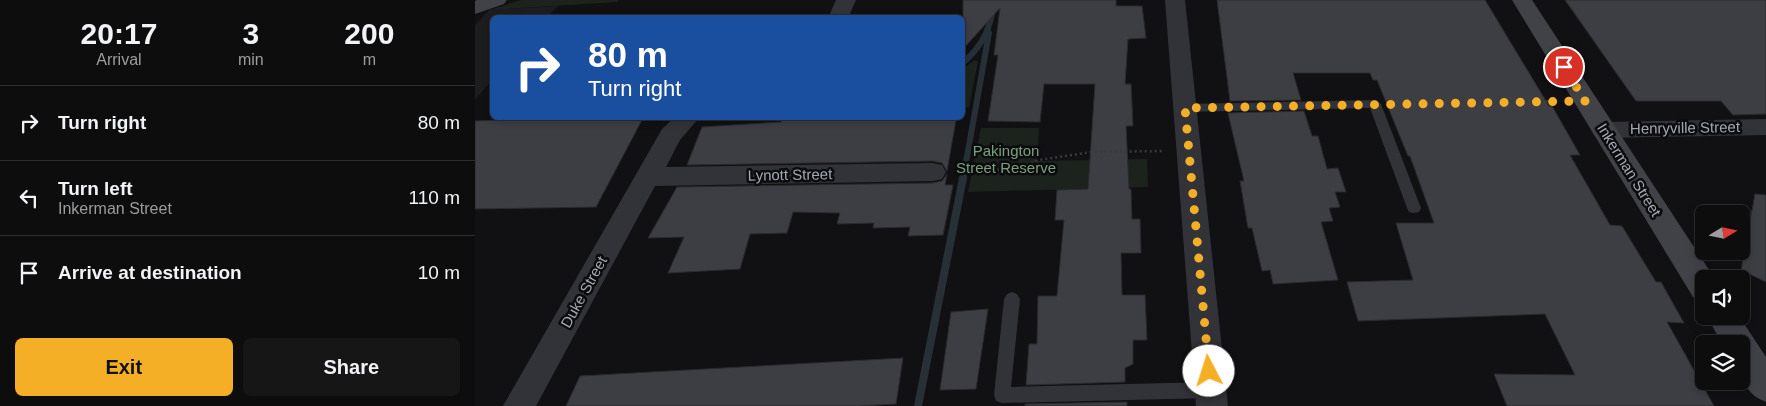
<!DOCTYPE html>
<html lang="en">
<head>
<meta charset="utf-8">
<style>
  body { margin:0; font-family:Arial,sans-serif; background:#161617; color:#f1f3f6; height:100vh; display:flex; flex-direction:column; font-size:19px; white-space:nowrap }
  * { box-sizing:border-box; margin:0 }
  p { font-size:16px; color:#9a9c9e }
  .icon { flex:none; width:28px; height:28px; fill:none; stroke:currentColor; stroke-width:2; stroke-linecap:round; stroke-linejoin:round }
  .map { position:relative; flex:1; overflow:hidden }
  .panel { display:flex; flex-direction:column; background:#0d0d0e; width:475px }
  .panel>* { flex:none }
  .top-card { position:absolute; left:15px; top:15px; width:475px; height:105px; border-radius:8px; box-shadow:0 2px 8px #0003,0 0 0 1px #2d2d2e; background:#1a4fa0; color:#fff; overflow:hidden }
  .needle { width:32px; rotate:80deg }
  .tools { position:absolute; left:1220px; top:205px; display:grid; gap:10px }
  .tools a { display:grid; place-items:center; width:55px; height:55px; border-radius:8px; background:#0d0d0e; box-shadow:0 2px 8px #0003,0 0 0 1px #2d2d2e; font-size:25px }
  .pin { position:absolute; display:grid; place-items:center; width:42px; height:42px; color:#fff; margin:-21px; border:2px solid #fff; border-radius:50%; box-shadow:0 1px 5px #0007 }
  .me { position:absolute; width:55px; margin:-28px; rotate:355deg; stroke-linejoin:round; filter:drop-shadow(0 0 4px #0008) }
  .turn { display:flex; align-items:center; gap:18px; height:105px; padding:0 15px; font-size:22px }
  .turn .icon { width:65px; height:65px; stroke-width:2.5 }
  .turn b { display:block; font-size:35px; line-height:42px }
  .eta { display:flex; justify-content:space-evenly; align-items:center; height:85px; text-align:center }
  .eta b { font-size:30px; font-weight:600; line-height:35px }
  .primary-button { display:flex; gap:10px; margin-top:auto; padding:10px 15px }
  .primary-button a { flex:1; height:58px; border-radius:8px; background:#f5af27; color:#111; font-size:20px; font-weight:600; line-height:58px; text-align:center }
  .primary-button a+a { background:#161617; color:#f1f3f6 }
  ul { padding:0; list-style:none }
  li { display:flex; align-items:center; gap:15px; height:75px; padding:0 15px; border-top:1px solid #2d2d2e }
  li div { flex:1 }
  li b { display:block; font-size:19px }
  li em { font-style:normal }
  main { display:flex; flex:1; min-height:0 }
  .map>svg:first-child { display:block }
  .built { fill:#1d1d20 }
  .green { fill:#1c231d }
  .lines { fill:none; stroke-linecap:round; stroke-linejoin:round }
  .stream-far1 { stroke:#283037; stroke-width:6 }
  .stream { stroke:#283037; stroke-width:8 }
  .building { fill:#3d3e43; stroke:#2b2b2f }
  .path { stroke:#383a3f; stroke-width:2.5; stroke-dasharray:2 3; stroke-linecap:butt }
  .lane { fill:#323338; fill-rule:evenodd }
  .street { fill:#323338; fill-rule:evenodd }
  .secondary { fill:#404248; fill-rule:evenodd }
  .tram { stroke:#47494f; stroke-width:1 }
  .route { stroke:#f5af27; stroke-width:9; stroke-dasharray:0 16.2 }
  .labels { text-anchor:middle; stroke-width:5; stroke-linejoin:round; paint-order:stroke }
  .street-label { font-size:15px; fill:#a2a8b4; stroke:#0c0c0e }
  .park-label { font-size:15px; fill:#79a07b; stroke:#0c0c0e }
</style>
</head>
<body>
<main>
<section class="panel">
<div class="eta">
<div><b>20:17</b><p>Arrival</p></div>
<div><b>3</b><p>min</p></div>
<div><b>200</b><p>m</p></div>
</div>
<ul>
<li><svg class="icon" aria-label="right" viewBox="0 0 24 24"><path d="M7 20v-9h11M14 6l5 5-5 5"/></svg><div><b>Turn right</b></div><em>80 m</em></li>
<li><svg class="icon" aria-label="left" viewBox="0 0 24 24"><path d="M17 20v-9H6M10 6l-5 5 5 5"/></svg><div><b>Turn left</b><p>Inkerman Street</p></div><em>110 m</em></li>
<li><svg class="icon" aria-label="arrive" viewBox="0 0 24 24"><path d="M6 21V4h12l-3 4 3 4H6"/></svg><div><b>Arrive at destination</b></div><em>10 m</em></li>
</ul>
<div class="primary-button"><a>Exit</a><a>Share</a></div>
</section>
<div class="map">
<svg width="1291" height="406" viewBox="0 0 1291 406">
  <rect width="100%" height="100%" fill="#111113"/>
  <polygon class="built" points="83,6 72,17 18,18 17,80 0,100 0,25 14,10"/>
  <g class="green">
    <polygon points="46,0 143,0 142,2 14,10"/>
    <polygon points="498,61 503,61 494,107 488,107 488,69"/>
    <polygon points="506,128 564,128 562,161 672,159 673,187 493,192"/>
  </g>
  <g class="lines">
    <g class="stream-far1">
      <path d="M488 63C510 43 515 28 520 0"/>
      <polyline points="488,179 514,33"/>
    </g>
    <polyline class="stream" points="443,406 488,178"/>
  </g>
  <g class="building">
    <polygon points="488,0 641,0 641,6 667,6 671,38 653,39 650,84 656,84 658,126 651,126 654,189 656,189 657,219 665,219 666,253 646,253 647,295 670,295 672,340 658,340 658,364 650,368 650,382 551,385 554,344 562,344 563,296 582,296 589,220 580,220 582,190 613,189 620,84 569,84 565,122 513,121 523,55 519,55 525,8 488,49"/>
    <polygon points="742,0 1010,0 1074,106 1077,106 1105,155 1095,155 1135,225 1147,226 1181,282 1186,282 1209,323 1192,322 1239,406 1032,406 1019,374 1100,375 1070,314 883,321 872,282 938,280 921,223 959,223 935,156 933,156 902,80 898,80 895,73 818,73 826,100 755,101"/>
    <polygon points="1090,0 1291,0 1291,114 1258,115 1246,101 1161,101"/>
    <polygon points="829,111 837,136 843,136 852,169 863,168 871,192 860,192 865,207 854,208 858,221 846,222 863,280 798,284 795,270 787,271 777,228 773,228 765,181 769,181 753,113"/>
    <polygon points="92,118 168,118 121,207 0,209 0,121"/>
    <polygon points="344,118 434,118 433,120 481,120 472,171 467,163 458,161 212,165 227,127 306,122 307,120"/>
    <polygon points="472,174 470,185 478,185 468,235 433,236 435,227 398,228 399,223 362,224 365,213 318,212 312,233 275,234 265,269 193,273 209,237 173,238 202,187 458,183 467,181"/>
    <polygon points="1280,194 1291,195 1291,282 1266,270"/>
    <polygon points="513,309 501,389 465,390 476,312"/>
    <polygon points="428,358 421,404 384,406 91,406 105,376"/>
    <polygon points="652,402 652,406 550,406 550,404"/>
  </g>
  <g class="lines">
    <g class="path">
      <polyline points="921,104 1082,101"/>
      <polyline points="482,172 535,170 564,160 617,152 688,151"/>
    </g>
    <g class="lane">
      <polygon points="900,100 906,104 946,208 944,212 939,213 934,212 932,208 895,108 709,112 703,108 709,104"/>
      <polygon points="537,292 542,294 545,299 536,387 735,382 741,384 743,390 741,396 735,398 527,403 521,401 519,395 529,299 532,294"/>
    </g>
    <g class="street">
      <polygon points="361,0 381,0 373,18 353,18"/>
      <polygon points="690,0 710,0 753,406 721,406"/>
      <polygon points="199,118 224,118 205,140 191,167 458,163 467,165 471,172 467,179 458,181 180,186 61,406 28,406 187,129"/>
      <polygon points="1291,119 1291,135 1128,138 1120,136 1116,130 1120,124 1128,122"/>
    </g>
    <g class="secondary">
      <polygon points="2,0 32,0 29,4 0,14 0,1"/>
      <polygon points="1037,0 1057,0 1240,279 1229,279 1229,301 1218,297"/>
      <path d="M1232 316H1264L1291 357V402C1263 391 1266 369 1266 344H1247Z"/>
    </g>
    <polyline class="tram" points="0,3 4,0"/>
  </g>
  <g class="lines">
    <polyline class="route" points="734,371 710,108 1110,101 1089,67"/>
  </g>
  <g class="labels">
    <g class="street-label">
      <text transform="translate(1210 128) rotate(-1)" y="5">Henryville Street</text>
      <text transform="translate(1154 170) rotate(58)" y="5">Inkerman Street</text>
      <text transform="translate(315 175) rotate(-1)" y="5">Lynott Street</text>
      <text transform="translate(109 292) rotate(-61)" y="5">Duke Street</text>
    </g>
    <g class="park-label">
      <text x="531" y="156">Pakington<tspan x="531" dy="17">Street Reserve</tspan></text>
    </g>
  </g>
</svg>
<div class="tools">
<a><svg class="needle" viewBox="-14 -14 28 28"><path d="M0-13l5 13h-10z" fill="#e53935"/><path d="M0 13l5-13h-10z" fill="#9a9c9e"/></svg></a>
<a><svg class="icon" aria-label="sound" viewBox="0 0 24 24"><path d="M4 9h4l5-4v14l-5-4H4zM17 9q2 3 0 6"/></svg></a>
<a><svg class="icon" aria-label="layers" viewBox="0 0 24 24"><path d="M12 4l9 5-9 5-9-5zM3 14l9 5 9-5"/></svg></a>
</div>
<div class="pin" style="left:1089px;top:67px;background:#d93025"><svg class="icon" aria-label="arrive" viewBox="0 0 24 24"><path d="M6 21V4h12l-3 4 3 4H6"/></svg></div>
<svg class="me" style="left:734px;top:371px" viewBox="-20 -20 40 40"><circle r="19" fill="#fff"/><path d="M0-13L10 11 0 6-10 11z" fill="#f5af27"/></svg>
<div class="top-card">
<div class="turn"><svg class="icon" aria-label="right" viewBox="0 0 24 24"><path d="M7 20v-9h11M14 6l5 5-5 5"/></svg><div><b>80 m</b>Turn right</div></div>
</div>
</div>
</main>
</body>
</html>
